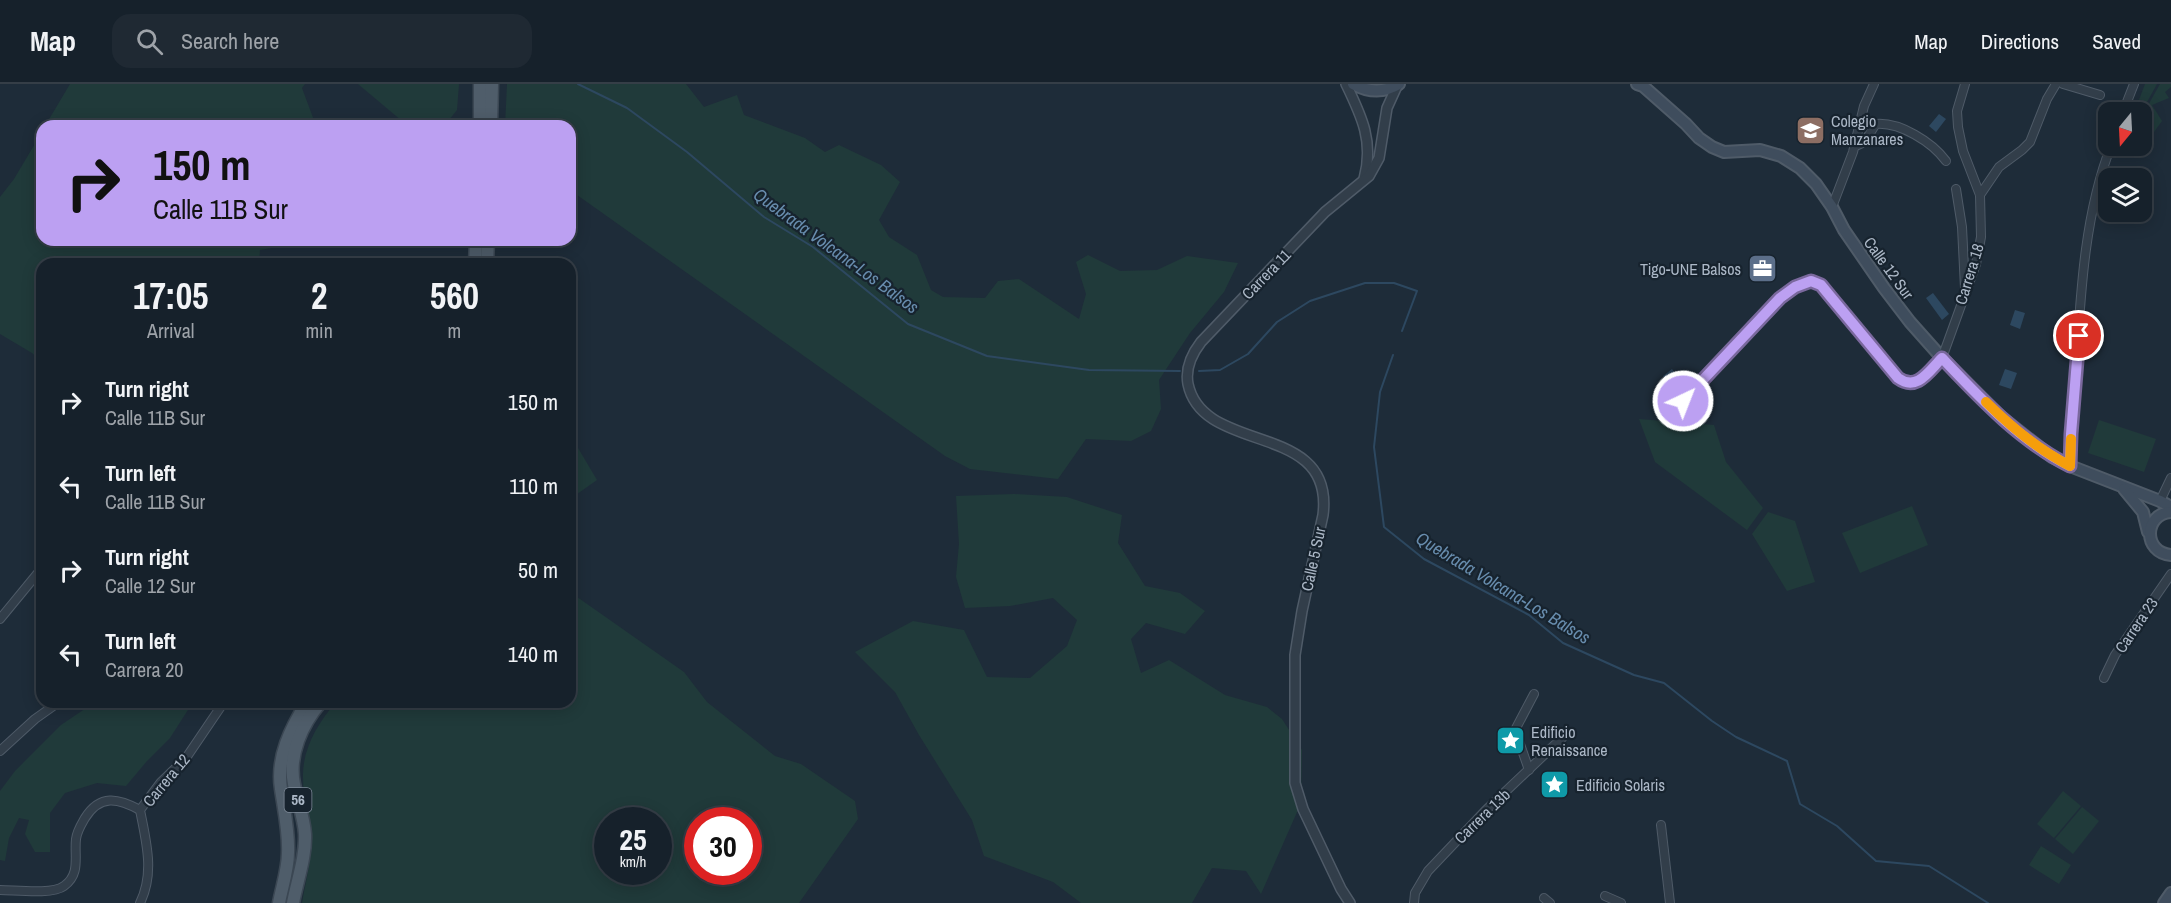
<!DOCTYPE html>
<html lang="en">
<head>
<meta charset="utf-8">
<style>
  body { margin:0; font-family:"Archivo Narrow",sans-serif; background:#1f2933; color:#f1f3f6; height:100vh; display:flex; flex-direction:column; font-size:22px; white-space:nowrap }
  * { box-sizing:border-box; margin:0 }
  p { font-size:20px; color:#9ea3a9 }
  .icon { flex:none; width:33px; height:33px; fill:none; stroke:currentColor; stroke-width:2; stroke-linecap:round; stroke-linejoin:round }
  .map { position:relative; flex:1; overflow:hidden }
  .drawer { position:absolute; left:36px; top:174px; width:540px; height:450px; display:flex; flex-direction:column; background:#16212b; border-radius:18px; box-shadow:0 3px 15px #0003,0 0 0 2px #353e47 }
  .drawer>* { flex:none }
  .top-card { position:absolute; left:36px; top:36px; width:540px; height:126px; border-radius:18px; box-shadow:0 3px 15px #0003,0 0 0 2px #353e47; background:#bca0f2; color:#111; overflow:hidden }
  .needle { width:39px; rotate:198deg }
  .buttons { position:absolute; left:2098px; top:18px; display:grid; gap:12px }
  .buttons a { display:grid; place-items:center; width:54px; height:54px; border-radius:12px; background:#16212b; box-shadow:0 3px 15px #0003,0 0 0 2px #353e47; font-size:30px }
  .speed { position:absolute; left:594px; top:723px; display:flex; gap:12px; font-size:30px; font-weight:700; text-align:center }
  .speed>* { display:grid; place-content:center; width:78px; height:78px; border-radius:50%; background:#16212b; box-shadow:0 3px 15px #0003,0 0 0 2px #353e47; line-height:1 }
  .speed small { font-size:15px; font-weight:400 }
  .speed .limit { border:9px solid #d22; background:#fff; color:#111 }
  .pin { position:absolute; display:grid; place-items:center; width:51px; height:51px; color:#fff; margin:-26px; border:3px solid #fff; border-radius:50%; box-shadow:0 2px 6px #0007 }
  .me { position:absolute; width:66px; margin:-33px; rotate:43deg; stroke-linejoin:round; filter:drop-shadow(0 0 4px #0008) }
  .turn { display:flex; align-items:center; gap:21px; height:126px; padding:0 18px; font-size:27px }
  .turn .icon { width:78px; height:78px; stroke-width:2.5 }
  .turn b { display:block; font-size:42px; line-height:51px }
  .eta { display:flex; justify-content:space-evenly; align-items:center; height:102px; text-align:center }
  .eta b { font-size:36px; font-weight:700; line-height:42px }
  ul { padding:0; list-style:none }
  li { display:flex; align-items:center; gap:18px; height:84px; padding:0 18px }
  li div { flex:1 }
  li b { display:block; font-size:22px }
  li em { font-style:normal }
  header { display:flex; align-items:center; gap:36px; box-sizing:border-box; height:84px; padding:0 30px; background:#16212b; border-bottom:2px solid #353e47 }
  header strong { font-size:28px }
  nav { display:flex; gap:33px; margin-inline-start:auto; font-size:21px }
  .search { width:420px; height:54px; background:#1f2933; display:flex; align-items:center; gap:15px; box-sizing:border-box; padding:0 21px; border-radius:18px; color:#9ea3a9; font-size:22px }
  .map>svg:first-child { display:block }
  .green { fill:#203a3a; fill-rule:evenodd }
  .water { fill:#2d4860 }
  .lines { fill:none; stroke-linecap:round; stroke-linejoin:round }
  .stream { stroke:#2d4860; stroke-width:2 }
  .minor-casing { stroke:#4f5b68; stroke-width:10 }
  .tertiary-casing { stroke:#4f5b68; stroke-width:12 }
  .secondary-casing { stroke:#4f5b68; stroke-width:14 }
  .primary-casing { stroke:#3b4753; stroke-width:15 }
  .minor { stroke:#323e4a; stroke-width:8 }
  .tertiary { stroke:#323e4a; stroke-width:9 }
  .secondary { stroke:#3f4d5d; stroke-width:10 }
  .primary { stroke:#4f5d6a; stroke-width:12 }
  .route-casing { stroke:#7a689d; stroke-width:15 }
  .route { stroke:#bca0f2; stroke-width:10 }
  .slow { stroke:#f59e0b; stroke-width:10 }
  .labels { text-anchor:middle; stroke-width:4.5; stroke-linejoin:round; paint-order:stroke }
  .shield { fill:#17232e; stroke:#7f8b99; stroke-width:1.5 }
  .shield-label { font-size:15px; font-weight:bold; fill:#acb8c7 }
  .poi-label { font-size:16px; fill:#acb8c7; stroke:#17232e; text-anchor:start }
  .street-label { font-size:16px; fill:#acb8c7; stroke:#17232e }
  .water-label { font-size:18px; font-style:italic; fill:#688dae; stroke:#17232e }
</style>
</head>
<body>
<header>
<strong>Map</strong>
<div class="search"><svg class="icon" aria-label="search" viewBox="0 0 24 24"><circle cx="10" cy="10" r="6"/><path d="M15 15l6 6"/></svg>Search here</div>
<nav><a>Map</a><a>Directions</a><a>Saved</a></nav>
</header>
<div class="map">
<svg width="2171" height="819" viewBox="0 0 2171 819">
  <rect width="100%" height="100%" fill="#1e2c39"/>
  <g class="green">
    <polygon points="70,0 305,0 302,4 315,39 313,42 45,42"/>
    <polygon points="358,0 459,0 457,26 444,42 408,42"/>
    <polygon points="507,0 686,0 704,23 737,11 744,31 805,54 825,68 839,61 881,81 900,98 879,136 889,153 917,171 931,206 943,213 985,214 998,197 1019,195 1079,235 1086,210 1076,178 1088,171 1120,187 1157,186 1187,172 1238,179 1224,208 1190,249 1159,296 1161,325 1151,347 1131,357 1086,355 1058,395 970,385 945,372 570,106 570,42 505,42"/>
    <polygon points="2145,0 2157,0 2146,20 2138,27 2137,21"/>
    <polygon points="2160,0 2171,0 2171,3 2165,8 2169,14 2152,21 2162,37 2154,48 2148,44 2147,49 2142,47 2141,28 2147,23"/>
    <polygon points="42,48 42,156 291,156 278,163 260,166 259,180 42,180 42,278 32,269 0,250 0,113 14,95"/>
    <polygon points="1639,335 1714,341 1726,378 1763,424 1747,446 1655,378"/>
    <polygon points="2099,336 2156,355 2144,388 2088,369"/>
    <polygon points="570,360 578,364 597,396 570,415"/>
    <polygon points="1014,410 1067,413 1122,431 1118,459 1145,502 1180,509 1205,527 1185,550 1146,539 1131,555 1141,589 1169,576 1225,611 1267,623 1282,635 1302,666 1301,719 1261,810 1246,787 1212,784 1192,819 1081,819 1053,798 984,772 972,736 919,651 895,608 855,568 913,537 964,546 987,593 1030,594 1067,562 1077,536 1053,514 1010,522 965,524 956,493 959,460 956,412"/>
    <polygon points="1912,422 1928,461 1860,489 1842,449"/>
    <polygon points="1768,428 1795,437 1815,498 1787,507 1752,450"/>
    <path d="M570 508 684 588 707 618 775 672 801 680 855 717 858 735 799 819H302C305 801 310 782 311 764 312 740 303 717 303 694 302 665 318 639 336 618H570ZM608 736H658V788H608ZM698 736H748V788H698Z"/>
    <polygon points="95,618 193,618 170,654 147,677 126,702 97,699 65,709 50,729 50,768 35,768 25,750 29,736 19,734 9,754 5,777 0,776 0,707 15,687 61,641"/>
    <polygon points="2063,707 2081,722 2054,754 2037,740"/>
    <polygon points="2082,723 2099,737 2073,770 2055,755"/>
    <polygon points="2041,762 2071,781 2059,800 2029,781"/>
  </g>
  <g class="water">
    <polygon points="1939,30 1946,35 1936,48 1929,42"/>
    <polygon points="1933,209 1949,230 1942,236 1926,214"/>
    <polygon points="2015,226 2025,229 2020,245 2010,241"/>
    <polygon points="1672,285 1683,301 1673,307 1663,292"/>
    <polygon points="2005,285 2017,289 2011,305 1999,301"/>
  </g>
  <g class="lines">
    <g class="stream">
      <polyline points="578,0 627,24 687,68 764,133 813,163 908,240 987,272 1089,286 1180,287"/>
      <polyline points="1393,271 1380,308 1374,363 1384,443 1424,475 1529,531 1563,559 1634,591 1664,599 1712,637 1736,653 1787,677 1800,720 1837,742 1876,777 1929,782 1988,819"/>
      <polyline points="1199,287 1220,286 1248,270 1277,238 1310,217 1365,199 1394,199 1417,207 1402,247"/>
    </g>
    <defs>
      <g id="minor">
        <polyline points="2063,0 2100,11"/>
        <polyline points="2123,28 2134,0"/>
        <path d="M1855 62C1867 59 1869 49 1876 40 1900 38 1932 58 1946 77"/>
        <polyline points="1956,105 1962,143 1965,204"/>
        <polyline points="1980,111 1999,83 2022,66 2030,58 2047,15 2056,0"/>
        <polyline points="1832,123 1853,68 1864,22 1874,0"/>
        <polyline points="1683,317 1780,214 1795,203 1811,197 1821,201 1898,294 1904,299 1911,300 1920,296 1942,274 1976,180 1981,153 1980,111 1963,67 1958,43 1957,27 1965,0"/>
        <path d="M2070 382 2071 350C2080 258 2077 148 2111 62"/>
        <polyline points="2160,417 2171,394"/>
        <polyline points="0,535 42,484"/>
        <polyline points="2104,594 2115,571 2171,490"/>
        <polyline points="0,667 35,635 59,618"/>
        <polyline points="1529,686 1515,646 1534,610"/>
        <polyline points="1661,741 1670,819"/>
        <path d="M0 806C15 806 52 811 64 802 81 790 74 772 76 755 77 747 81 741 85 734 100 710 118 714 140 726"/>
        <polyline points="1605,812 1621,819"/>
        <polyline points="1544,814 1550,819"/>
        <path d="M140 819C155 789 146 757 140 726L161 698 186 674 224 618"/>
        <polyline points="1414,819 1415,809 1428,787 1485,727 1563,653"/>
      </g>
      <g id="tertiary">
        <path d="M1346 0C1362 33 1374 58 1364 95"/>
        <path d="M1350 819 1341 805 1303 725 1295 699V571L1302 527 1323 431C1335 336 1203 372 1188 300 1185 284 1191 271 1201 258L1325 128 1369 92 1379 74 1387 24 1397 2"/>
      </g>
      <g id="secondary">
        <path d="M1353 0C1368 8 1384 9 1399 0"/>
        <polyline points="1637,0 1643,2 1686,40 1699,54 1712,63 1724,68 1760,66 1781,72 1800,84 1816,100 1832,123 1844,146 1884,204 1910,238 1942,274 2000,332 2052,373 2070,382 2160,417 2171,423"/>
        <polyline points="2124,405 2143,428 2148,448"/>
        <path d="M2171 428C2143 430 2143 469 2171 471"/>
        <polyline points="2164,819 2171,809"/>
      </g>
      <g id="primary">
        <polyline points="480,42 480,0"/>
        <polyline points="491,42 492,0"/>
        <polyline points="475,180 476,156"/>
        <polyline points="487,180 488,156"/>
        <path d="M279 819C282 803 288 785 288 769 289 747 284 726 281 705 276 673 291 644 307 618"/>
        <path d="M293 819C297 797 306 773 305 750 304 733 297 716 294 700 288 671 302 640 321 618"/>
      </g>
    </defs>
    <use href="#minor" class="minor-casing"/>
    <use href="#tertiary" class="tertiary-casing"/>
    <use href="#secondary" class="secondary-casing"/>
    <use href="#primary" class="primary-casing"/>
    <use href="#minor" class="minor"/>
    <use href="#tertiary" class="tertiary"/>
    <use href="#secondary" class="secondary"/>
    <use href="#primary" class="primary"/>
  </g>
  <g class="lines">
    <defs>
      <path id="route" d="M1683 317 1780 214 1795 203 1811 197 1821 201 1830 212 1898 294C1917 308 1929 287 1942 274 1980 314 2020 357 2070 382L2071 350 2079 252"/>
    </defs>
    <use href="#route" class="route-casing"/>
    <use href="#route" class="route"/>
    <path class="slow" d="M1986 318C2011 343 2039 366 2070 382L2071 355"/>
  </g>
  <defs>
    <symbol id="school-square" viewBox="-11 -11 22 22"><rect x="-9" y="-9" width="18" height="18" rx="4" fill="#8d6e63" stroke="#17232e"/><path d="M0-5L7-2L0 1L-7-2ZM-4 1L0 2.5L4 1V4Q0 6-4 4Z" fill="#fff"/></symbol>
    <symbol id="office-square" viewBox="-11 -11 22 22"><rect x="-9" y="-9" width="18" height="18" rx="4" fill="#5c6f8a" stroke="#17232e"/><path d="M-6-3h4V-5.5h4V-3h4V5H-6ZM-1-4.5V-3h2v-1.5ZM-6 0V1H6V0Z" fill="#fff"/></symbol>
    <symbol id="sight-square" viewBox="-11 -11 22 22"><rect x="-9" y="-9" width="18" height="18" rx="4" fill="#0f9aa8" stroke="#17232e"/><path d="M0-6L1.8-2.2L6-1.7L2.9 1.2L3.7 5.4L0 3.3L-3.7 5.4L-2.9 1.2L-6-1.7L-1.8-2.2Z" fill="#fff"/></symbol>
  </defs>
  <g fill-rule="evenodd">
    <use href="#school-square" x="1794" y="30" width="33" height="33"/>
    <use href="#office-square" x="1746" y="168" width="33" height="33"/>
    <use href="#sight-square" x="1494" y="640" width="33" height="33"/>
    <use href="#sight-square" x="1538" y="684" width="33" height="33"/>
  </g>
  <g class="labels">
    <rect class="shield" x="284.5" y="704" width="27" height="24" rx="4.5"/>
    <g class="shield-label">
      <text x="298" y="721">56</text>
    </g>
    <g class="poi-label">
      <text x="1831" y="43">Colegio<tspan x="1831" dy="18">Manzanares</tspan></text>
      <text x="1741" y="191" text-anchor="end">Tigo-UNE Balsos</text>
      <text x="1531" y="654">Edificio<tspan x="1531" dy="18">Renaissance</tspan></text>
      <text x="1576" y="707">Edificio Solaris</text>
    </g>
    <g class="street-label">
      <text transform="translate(1889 184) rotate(54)" y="6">Calle 12 Sur</text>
      <text transform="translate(1266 190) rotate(-46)" y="6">Carrera 11</text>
      <text transform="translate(1969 190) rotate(-73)" y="6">Carrera 18</text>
      <text transform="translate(1313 475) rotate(-78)" y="6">Calle 5 Sur</text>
      <text transform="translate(2136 541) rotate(-56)" y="6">Carrera 23</text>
      <text transform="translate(166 696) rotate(-50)" y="6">Carrera 12</text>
      <text transform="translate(1482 732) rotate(-44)" y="6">Carrera 13b</text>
    </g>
    <g class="water-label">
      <text transform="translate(836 167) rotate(36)" y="6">Quebrada Volcana-Los Balsos</text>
      <text transform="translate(1503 504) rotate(31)" y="6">Quebrada Volcana-Los Balsos</text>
    </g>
  </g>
</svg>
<div class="buttons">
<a><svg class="needle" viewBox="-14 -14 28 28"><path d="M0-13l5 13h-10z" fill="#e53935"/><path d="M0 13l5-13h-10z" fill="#9ea3a9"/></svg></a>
<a><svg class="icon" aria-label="layers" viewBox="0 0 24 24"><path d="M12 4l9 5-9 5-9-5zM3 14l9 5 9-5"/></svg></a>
</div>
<div class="speed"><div>25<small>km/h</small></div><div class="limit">30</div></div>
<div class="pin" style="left:2079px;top:252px;background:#d93025"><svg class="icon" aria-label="arrive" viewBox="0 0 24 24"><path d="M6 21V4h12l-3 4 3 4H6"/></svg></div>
<svg class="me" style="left:1683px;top:317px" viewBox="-20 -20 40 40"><circle r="17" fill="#bca0f2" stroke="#fff" stroke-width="3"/><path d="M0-11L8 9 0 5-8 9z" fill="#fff"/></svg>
<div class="top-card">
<div class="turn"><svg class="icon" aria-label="right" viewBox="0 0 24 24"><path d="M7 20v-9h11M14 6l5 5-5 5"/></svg><div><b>150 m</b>Calle 11B Sur</div></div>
</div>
<section class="drawer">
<div class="eta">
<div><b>17:05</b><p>Arrival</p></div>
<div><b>2</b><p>min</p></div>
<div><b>560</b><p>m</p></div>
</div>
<ul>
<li><svg class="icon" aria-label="right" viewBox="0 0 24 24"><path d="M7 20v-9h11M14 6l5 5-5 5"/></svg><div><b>Turn right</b><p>Calle 11B Sur</p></div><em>150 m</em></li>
<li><svg class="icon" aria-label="left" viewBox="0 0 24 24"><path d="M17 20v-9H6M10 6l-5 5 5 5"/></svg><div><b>Turn left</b><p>Calle 11B Sur</p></div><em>110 m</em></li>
<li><svg class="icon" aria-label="right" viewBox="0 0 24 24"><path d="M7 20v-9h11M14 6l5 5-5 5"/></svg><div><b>Turn right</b><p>Calle 12 Sur</p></div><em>50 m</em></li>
<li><svg class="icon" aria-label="left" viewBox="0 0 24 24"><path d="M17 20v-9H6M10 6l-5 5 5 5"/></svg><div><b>Turn left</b><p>Carrera 20</p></div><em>140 m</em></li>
</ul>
</section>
</div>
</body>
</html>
